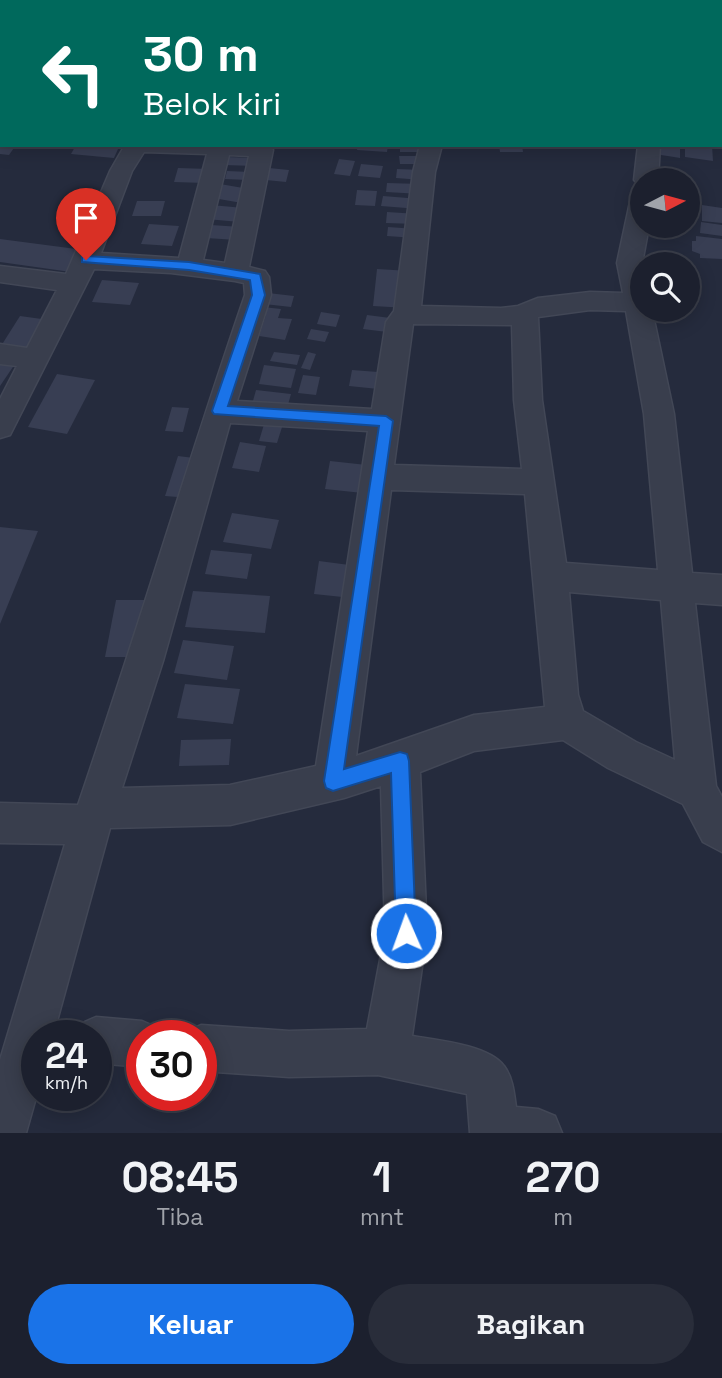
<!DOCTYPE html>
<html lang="id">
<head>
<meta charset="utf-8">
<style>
  body { margin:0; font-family:"Space Grotesk",sans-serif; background:#292d3a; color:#f1f3f6; height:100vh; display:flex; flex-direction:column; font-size:26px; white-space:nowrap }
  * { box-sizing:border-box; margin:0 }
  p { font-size:23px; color:#a0a3aa }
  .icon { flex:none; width:38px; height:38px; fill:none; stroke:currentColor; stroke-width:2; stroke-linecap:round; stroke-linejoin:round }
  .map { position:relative; height:1133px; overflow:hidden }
  .panel { display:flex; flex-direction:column; background:#1c202e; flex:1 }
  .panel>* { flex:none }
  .guide { position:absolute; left:0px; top:0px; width:723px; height:147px; box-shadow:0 4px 18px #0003,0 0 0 2px #3a3e4a; background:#00695c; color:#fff; overflow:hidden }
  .needle { width:46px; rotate:84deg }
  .controls { position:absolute; left:630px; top:168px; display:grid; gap:14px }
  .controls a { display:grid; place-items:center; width:70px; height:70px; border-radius:50%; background:#1c202e; box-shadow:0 4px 18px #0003,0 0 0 2px #3a3e4a; font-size:35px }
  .speed { position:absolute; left:21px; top:1020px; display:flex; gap:14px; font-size:35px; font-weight:700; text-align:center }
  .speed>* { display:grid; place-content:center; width:91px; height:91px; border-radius:50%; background:#1c202e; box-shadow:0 4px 18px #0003,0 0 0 2px #3a3e4a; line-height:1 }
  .speed small { font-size:18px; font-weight:400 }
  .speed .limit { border:10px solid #d22; background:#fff; color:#111 }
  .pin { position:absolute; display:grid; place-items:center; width:60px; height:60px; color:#fff; margin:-72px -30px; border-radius:50% 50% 50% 0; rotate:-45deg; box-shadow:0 0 7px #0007 }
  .pin .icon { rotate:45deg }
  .me { position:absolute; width:77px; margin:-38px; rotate:358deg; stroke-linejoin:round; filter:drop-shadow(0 0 5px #0008) }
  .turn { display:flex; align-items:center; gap:24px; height:147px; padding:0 28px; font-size:32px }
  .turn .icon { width:91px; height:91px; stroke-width:2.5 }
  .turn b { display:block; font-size:49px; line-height:60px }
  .eta { display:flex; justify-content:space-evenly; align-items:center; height:119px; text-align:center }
  .eta b { font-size:42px; font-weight:800; line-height:49px }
  .primary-button { display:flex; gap:14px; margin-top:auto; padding:14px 28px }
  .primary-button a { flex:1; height:80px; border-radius:42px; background:#1a73e8; color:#fff; font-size:28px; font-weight:800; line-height:80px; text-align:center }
  .primary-button a+a { background:#292d3a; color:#f1f3f6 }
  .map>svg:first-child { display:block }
  .building { fill:#383e53 }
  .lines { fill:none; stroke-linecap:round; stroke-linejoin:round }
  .service-casing { stroke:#424756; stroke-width:2 }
  .minor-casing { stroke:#424756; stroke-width:3 }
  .secondary-casing { stroke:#424756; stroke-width:3 }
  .service { fill:#393e4d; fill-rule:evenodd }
  .minor { fill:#393e4d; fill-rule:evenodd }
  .secondary { fill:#474c60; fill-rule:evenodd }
  .route { fill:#1a73e8; stroke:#114b97; stroke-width:2 }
</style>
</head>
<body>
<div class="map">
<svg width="722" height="1133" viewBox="0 0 722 1133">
  <rect width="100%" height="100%" fill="#252b3d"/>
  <g class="building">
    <polygon points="0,145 16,145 9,155 0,154"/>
    <polygon points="76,145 80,145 118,149 114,158 71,154"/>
    <polygon points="358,145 388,145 387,152 357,150"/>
    <rect x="400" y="145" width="27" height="7"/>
    <polygon points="499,145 522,145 523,152 500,152"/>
    <polygon points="655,145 680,145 680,158 655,154"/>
    <polygon points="685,145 712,145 713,161 685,157"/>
    <polygon points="399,156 425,156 425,164 400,164"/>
    <polygon points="226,157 257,158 255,166 224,165"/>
    <polygon points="339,159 355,161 350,176 334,174"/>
    <polygon points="361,164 383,166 380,178 358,176"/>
    <polygon points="178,168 209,169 205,183 174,182"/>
    <polygon points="269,168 289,170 286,182 266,180"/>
    <polygon points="397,169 423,170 422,180 396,178"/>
    <polygon points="227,171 250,172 248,180 225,179"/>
    <polygon points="387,183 421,184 421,194 386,192"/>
    <polygon points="220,184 249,189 242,203 213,198"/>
    <polygon points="357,190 377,191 375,206 355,205"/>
    <polygon points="383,196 420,199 419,209 381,206"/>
    <polygon points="137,201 165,201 161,216 132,216"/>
    <polygon points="211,205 244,208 240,222 206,219"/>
    <polygon points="702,205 722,208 722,223 702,221"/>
    <polygon points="387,212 418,214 417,224 386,223"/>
    <polygon points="701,222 722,225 722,236 700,233"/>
    <polygon points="149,224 179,226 172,246 141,244"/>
    <polygon points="211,225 241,227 237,240 206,238"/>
    <polygon points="388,227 416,229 415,238 387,236"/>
    <polygon points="696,236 722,239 722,259 700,258 700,254 692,251 692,241 696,241"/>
    <polygon points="0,239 84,250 71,272 0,262"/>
    <polygon points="377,269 410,271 407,308 373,306"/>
    <polygon points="102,280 139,283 130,305 92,302"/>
    <polygon points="268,293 294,296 291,307 264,304"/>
    <polygon points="263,307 281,309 278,318 292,319 285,340 259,336 266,315 261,315"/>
    <polygon points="321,312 340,315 336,327 317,324"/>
    <polygon points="367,315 398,319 395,333 363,329"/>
    <polygon points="20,316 49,320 31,351 1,346"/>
    <polygon points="311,329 329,332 325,342 307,339"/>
    <polygon points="274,352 300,355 297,365 270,361"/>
    <polygon points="308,352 316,354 310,370 301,368"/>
    <polygon points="0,358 17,361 0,386"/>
    <polygon points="264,365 296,369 291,388 259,384"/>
    <polygon points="352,370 391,373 388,390 349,386"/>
    <polygon points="57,374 95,380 67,434 28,427"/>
    <polygon points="303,375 320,377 316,395 298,393"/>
    <polygon points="256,390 291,394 286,412 251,408"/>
    <polygon points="172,407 189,408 183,432 165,431"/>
    <polygon points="265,421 283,424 277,443 259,441"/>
    <polygon points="240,442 266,446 259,472 232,468"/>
    <polygon points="178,456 202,459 190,498 165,496"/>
    <polygon points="330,461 376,466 372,494 325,489"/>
    <polygon points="232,513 279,520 271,549 223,542"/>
    <polygon points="0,527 38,531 0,624"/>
    <polygon points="211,550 252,554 247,579 205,574"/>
    <polygon points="319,561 357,566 352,598 314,594"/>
    <polygon points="193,591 270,596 265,633 185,627"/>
    <polygon points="116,600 153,600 144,657 105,657"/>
    <polygon points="183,640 234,646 227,680 174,673"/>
    <polygon points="185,684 240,689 233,724 177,718"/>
    <polygon points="231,739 229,765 179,766 181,740"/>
  </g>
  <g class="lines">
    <defs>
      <rect id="service" x="0" y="10" width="2" height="6"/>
      <g id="minor">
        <polygon points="62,0 83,0 61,2"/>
        <polygon points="246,0 265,0 245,2"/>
        <polygon points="2,44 2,56 0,57 0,45"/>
        <path d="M125 145H270L273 150 249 267 265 271 269 277 271 295 237 401 372 409 386 322 394 311 413 172 420 145H442L435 172 421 306 501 308 518 306 538 298 590 292 623 293 617 263 630 202 634 197 642 195V226H649L642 264V310H652L674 414 692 573 722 575V605L695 603 716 786 722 797V852L703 842 683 804 608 768 563 740 474 751 420 772 427 933 412 1036C436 1040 489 1045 504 1066 513 1078 514 1093 516 1107L538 1109 555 1116 562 1133H470L467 1094 378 1075 289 1077 201 1071V1036H183L185 1032 201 1025 289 1031 367 1029 385 933 381 786 344 798 230 825 110 828 53 1036H37V1094L26 1133H0V1060L65 844 0 843V803L78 805C136 635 187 464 245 295L244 283 235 281 171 273 94 269 10 435 0 438V399L17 366 0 364V344L27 348 57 290 0 282V266L66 274 110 171ZM144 152 207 154 179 258 101 253 132 171ZM229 155 249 156 225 263 203 260ZM590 310 626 311 644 414 658 570 566 563 542 400 538 317ZM413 324 512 325 514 400 522 469 394 465ZM230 423 368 431 316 766 230 785 122 788 163 661ZM391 490 525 494 545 707 474 715 356 756ZM569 592 661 600 675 760 636 742 583 711 578 695Z"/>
        <polygon points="638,145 660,145 658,180 642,180 642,186 634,180"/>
        <polygon points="96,1017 142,1021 158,1028 162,1036 142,1036 142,1067 96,1063 96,1036 75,1036 80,1024"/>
      </g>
      <g id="secondary">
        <polygon points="432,0 472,0 473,2 434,2"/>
        <rect x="721" y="16" width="1" height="14"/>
      </g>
    </defs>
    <use href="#service" class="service-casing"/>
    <use href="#minor" class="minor-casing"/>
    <use href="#secondary" class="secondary-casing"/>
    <use href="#service" class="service"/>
    <use href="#minor" class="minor"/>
    <use href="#secondary" class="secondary"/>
  </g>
  <polygon class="route" points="86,256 189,262 260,274 265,295 228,406 386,416 393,421 344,769 400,752 407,754 409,761 416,933 413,941 406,944 399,941 396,933 391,773 333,791 326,788 324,781 379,426 214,414 212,411 252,295 250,280 189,270 82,262 82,257"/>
</svg>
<div class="controls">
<a><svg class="needle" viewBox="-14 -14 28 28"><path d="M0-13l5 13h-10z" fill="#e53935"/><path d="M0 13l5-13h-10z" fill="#a0a3aa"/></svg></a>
<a><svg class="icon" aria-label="search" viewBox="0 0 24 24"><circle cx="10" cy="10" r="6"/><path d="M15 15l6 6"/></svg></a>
</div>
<div class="speed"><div>24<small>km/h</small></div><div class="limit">30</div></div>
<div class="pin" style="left:86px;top:260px;background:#d93025"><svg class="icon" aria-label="arrive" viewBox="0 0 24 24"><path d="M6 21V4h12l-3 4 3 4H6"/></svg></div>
<svg class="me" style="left:406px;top:933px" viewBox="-20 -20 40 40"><circle r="17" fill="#1a73e8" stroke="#fff" stroke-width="3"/><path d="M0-11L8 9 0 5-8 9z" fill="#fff"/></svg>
<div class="guide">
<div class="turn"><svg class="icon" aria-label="left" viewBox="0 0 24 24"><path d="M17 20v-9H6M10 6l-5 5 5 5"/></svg><div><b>30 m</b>Belok kiri</div></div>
</div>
</div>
<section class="panel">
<div class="eta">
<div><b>08:45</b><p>Tiba</p></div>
<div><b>1</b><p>mnt</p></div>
<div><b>270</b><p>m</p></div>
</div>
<div class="primary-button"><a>Keluar</a><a>Bagikan</a></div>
</section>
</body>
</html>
